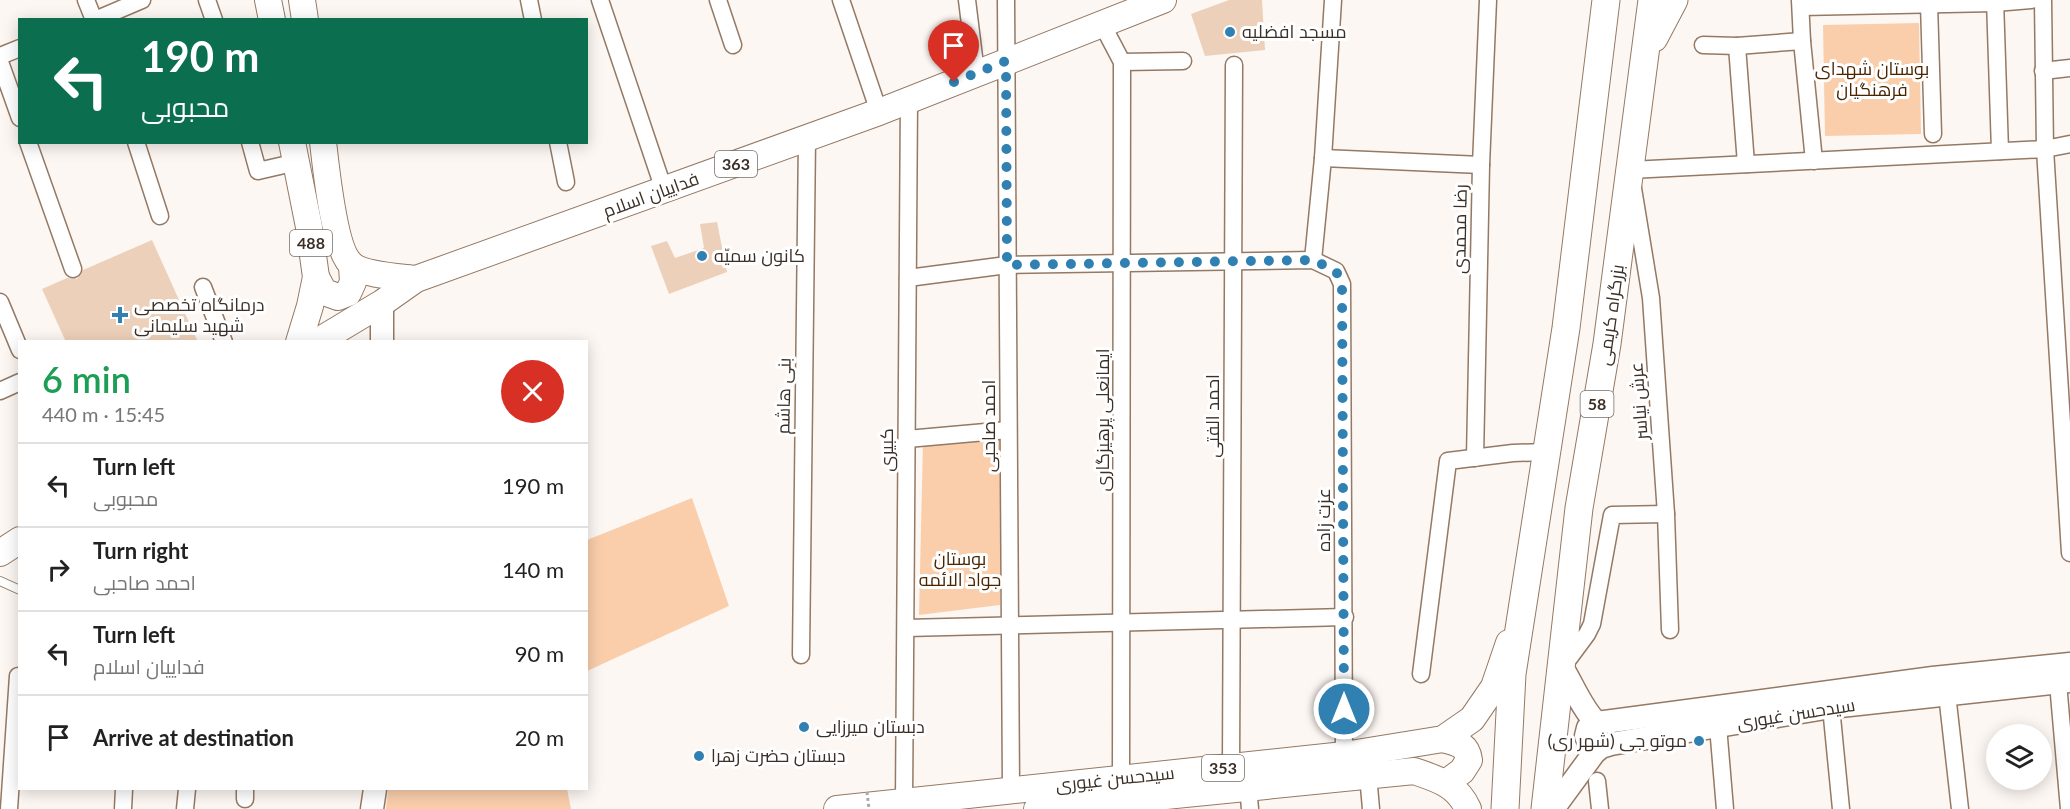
<!DOCTYPE html>
<html lang="en">
<head>
<meta charset="utf-8">
<style>
  body { margin:0; font-family:Lato,Cairo,sans-serif; background:#f2f2f2; color:#222; height:100vh; display:flex; flex-direction:column; font-size:22px; white-space:nowrap }
  * { box-sizing:border-box; margin:0 }
  p { font-size:20px; color:#767676 }
  .icon { flex:none; width:33px; height:33px; fill:none; stroke:currentColor; stroke-width:2; stroke-linecap:round; stroke-linejoin:round }
  .map { position:relative; flex:1; overflow:hidden }
  .panel { position:absolute; left:18px; top:340px; width:570px; height:450px; display:flex; flex-direction:column; background:#fff; border-radius:0px; box-shadow:0 3px 15px #0003 }
  .panel>* { flex:none }
  .hud { position:absolute; left:18px; top:18px; width:570px; height:126px; border-radius:0px; box-shadow:0 3px 15px #0003; background:#0b6e4f; color:#fff; overflow:hidden }
  .tools { position:absolute; left:1986px; top:724px; display:grid; gap:12px }
  .tools a { display:grid; place-items:center; width:66px; height:66px; border-radius:50%; background:#fff; box-shadow:0 3px 15px #0003; font-size:30px }
  .pin { position:absolute; display:grid; place-items:center; width:51px; height:51px; color:#fff; margin:-62px -26px; border-radius:50% 50% 50% 0; rotate:-45deg; box-shadow:0 0 6px #0007 }
  .pin .icon { rotate:45deg }
  .me { position:absolute; width:66px; margin:-33px; rotate:0deg; stroke-linejoin:round; filter:drop-shadow(0 0 4px #0008) }
  .turn { display:flex; align-items:center; gap:21px; height:126px; padding:0 24px; font-size:27px }
  .turn .icon { width:78px; height:78px; stroke-width:2.5 }
  .turn b { display:block; font-size:42px; line-height:51px }
  .round { display:grid; place-items:center; flex:none; width:63px; height:63px; border-radius:32px; background:#f2f2f2 }
  .overview { display:flex; align-items:center; justify-content:space-between; height:102px; padding:0 24px }
  h1 { font-size:36px; font-weight:600; line-height:45px; color:#1e9e55 }
  ul { padding:0; list-style:none }
  li { display:flex; align-items:center; gap:18px; height:84px; padding:0 24px; border-top:2px solid #e0e0e0 }
  li div { flex:1 }
  li b { display:block; font-size:22px }
  li em { font-style:normal }
  .map>svg:first-child { display:block }
  .green { fill:#faceab }
  .building { fill:#edd0b9 }
  .lines { fill:none; stroke-linecap:round; stroke-linejoin:round }
  .service-casing { stroke:#947964; stroke-width:10 }
  .minor-casing { stroke:#947964; stroke-width:19 }
  .secondary-casing { stroke:#947964; stroke-width:25 }
  .primary-casing { stroke:#947964; stroke-width:28 }
  .trunk-casing { stroke:#947964; stroke-width:29 }
  .service { stroke:#fff; stroke-width:8 }
  .minor { stroke:#fff; stroke-width:16 }
  .secondary { stroke:#fff; stroke-width:22 }
  .primary { stroke:#fff; stroke-width:26 }
  .trunk { stroke:#fff; stroke-width:27 }
  .path-bridge { stroke:#aea6a0; stroke-width:3; stroke-dasharray:3 3; stroke-linecap:butt }
  .route { stroke:#3080b2; stroke-width:10; stroke-dasharray:0 18 }
  .poi-dot { fill:#3080b2; stroke:#fff; stroke-width:2 }
  .labels { text-anchor:middle; stroke-width:6; stroke-linejoin:round; paint-order:stroke }
  .shield { fill:#fff; stroke:#766e68; stroke-width:1.5 }
  .shield-label { font-size:16px; font-weight:bold; fill:#3b3027 }
  .poi-label { font-size:18px; fill:#3b3027; stroke:#fff; text-anchor:start }
  .park-label { font-size:18px; fill:#4a2500; stroke:#fff }
  .street-label { font-size:18px; fill:#3b3027; stroke:#fff }
</style>
</head>
<body>
<div class="map">
<svg width="2070" height="809" viewBox="0 0 2070 809">
  <rect width="100%" height="100%" fill="#fdf7f3"/>
  <g class="green">
    <polygon points="1919,23 1921,134 1825,136 1823,25"/>
    <polygon points="1000,435 1000,605 919,615 923,441"/>
    <polygon points="692,498 729,606 587,671 587,540"/>
    <polygon points="388,789 567,789 571,809 386,809"/>
  </g>
  <g class="building">
    <polygon points="1229,0 1262,0 1265,50 1205,56 1191,14"/>
    <polygon points="717,222 727,272 669,294 651,246 667,241 675,258 704,248 700,224"/>
    <polygon points="152,240 198,342 66,342 42,289 67,278 77,279 83,270"/>
  </g>
  <g class="lines">
    <defs>
      <polyline id="service" points="0,581 20,590"/>
      <g id="minor">
        <polyline points="86,0 94,20"/>
        <polyline points="207,0 214,20"/>
        <polyline points="529,0 533,20"/>
        <polyline points="600,0 664,190"/>
        <polyline points="718,0 733,45"/>
        <polyline points="841,0 879,112"/>
        <polyline points="967,0 976,73"/>
        <polyline points="1006,0 1011,790"/>
        <polyline points="1800,0 1802,41 1814,161"/>
        <polyline points="1995,0 2000,151"/>
        <polyline points="2043,0 2045,149 2070,553"/>
        <polyline points="1929,4 1933,134"/>
        <polyline points="1801,7 1995,3 2031,0"/>
        <polyline points="95,20 142,0"/>
        <polyline points="1102,24 1122,62 1121,778"/>
        <polyline points="1703,45 1737,46 1802,41"/>
        <polyline points="1737,46 1746,164"/>
        <polyline points="0,56 20,48"/>
        <polyline points="0,62 20,118"/>
        <polyline points="1122,62 1183,61"/>
        <polyline points="2043,71 2070,68"/>
        <polyline points="28,142 73,269"/>
        <polyline points="136,142 160,216"/>
        <polyline points="250,142 258,171 284,165"/>
        <polyline points="558,142 566,182"/>
        <polyline points="1323,158 1481,165"/>
        <polyline points="1313,260 1323,158 1333,0"/>
        <polyline points="908,278 1007,265 1313,260 1336,271 1342,284 1344,755"/>
        <polyline points="203,287 224,342"/>
        <polyline points="0,302 20,350"/>
        <polyline points="0,391 20,382"/>
        <polyline points="907,439 1008,430"/>
        <polyline points="1475,458 1481,165 1488,0"/>
        <polyline points="906,628 1345,617"/>
        <polyline points="1670,630 1666,514 1651,298 1630,170 2045,149 2070,144"/>
        <polyline points="801,655 807,138"/>
        <polyline points="1564,665 1587,634 1592,624 1612,515 1666,514"/>
        <polyline points="1421,674 1448,461 1513,453 1546,452"/>
        <polyline points="2058,683 2069,809"/>
        <polyline points="1947,694 1960,809"/>
        <polyline points="1831,707 1841,809"/>
        <polyline points="1718,726 1725,809"/>
        <polyline points="1231,767 1234,65"/>
        <polyline points="1368,775 1371,809"/>
        <polyline points="1597,781 1600,809"/>
        <polyline points="1248,786 1250,809"/>
        <polyline points="245,799 245,789"/>
        <polyline points="904,802 909,99"/>
        <polyline points="9,809 18,676 20,676"/>
        <polyline points="123,809 124,789"/>
        <polyline points="185,809 187,789"/>
      </g>
      <g id="secondary">
        <polyline points="382,342 382,303"/>
        <path d="M1562 667C1572 683 1583 711 1597 723"/>
        <polyline points="1601,747 1590,744 1586,736 1588,728 1597,723 1933,678 2070,664"/>
        <polyline points="372,809 375,789"/>
        <polyline points="1553,809 1594,753 1601,747 1611,744 1831,707 2070,681"/>
      </g>
      <g id="primary">
        <polyline points="268,0 272,20"/>
        <polyline points="302,0 305,20"/>
        <polyline points="292,142 309,227 316,277 310,306 299,342"/>
        <path d="M323 142C326 167 334 251 352 265 363 275 401 277 416 279"/>
        <polyline points="316,277 324,292 338,297 348,293 353,282 352,266"/>
        <polyline points="317,342 382,303 416,279 879,112 1163,0"/>
        <polyline points="0,553 20,540"/>
        <path d="M1443 739C1457 743 1467 744 1469 760L1462 771 1447 782"/>
        <polyline points="837,809 1344,755 1443,739 1472,719 1494,687 1509,643"/>
        <path d="M1037 809 1414 771C1437 779 1457 784 1468 809"/>
      </g>
      <g id="trunk">
        <polyline points="1654,38 1674,0"/>
        <polyline points="1505,809 1512,674 1566,328 1606,0"/>
        <polyline points="1545,809 1579,508 1607,344 1652,0"/>
      </g>
    </defs>
    <use href="#service" class="service-casing"/>
    <use href="#minor" class="minor-casing"/>
    <use href="#secondary" class="secondary-casing"/>
    <use href="#primary" class="primary-casing"/>
    <use href="#trunk" class="trunk-casing"/>
    <use href="#service" class="service"/>
    <use href="#minor" class="minor"/>
    <use href="#secondary" class="secondary"/>
    <use href="#primary" class="primary"/>
    <use href="#trunk" class="trunk"/>
    <polyline class="path-bridge" points="867,792 869,809"/>
  </g>
  <g class="lines">
    <polyline class="route" points="954,82 1006,61 1007,265 1313,260 1336,271 1342,284 1344,709"/>
  </g>
  <g class="poi-dot">
    <circle cx="1230" cy="32" r="6"/>
    <circle cx="702" cy="256" r="6"/>
    <path d="M117 306h6v6h6v6h-6v6h-6v-6h-6v-6h6z"/>
    <circle cx="804" cy="727" r="6"/>
    <circle cx="1699" cy="741" r="6"/>
    <circle cx="699" cy="756" r="6"/>
  </g>
  <g class="labels">
    <g class="shield">
      <rect x="715" y="151" width="42" height="26" rx="4.5"/>
      <rect x="290" y="230" width="42" height="26" rx="4.5"/>
      <rect x="1580.5" y="391" width="33" height="26" rx="4.5"/>
      <rect x="1202" y="755" width="42" height="26" rx="4.5"/>
    </g>
    <g class="shield-label">
      <text x="736" y="170">363</text>
      <text x="311" y="249">488</text>
      <text x="1597" y="410">58</text>
      <text x="1223" y="774">353</text>
    </g>
    <g class="poi-label">
      <text x="1242" y="38">مسجد افضلیه</text>
      <text x="714" y="262">کانون سمیّه</text>
      <text x="134" y="311">درمانگاه تخصصی<tspan x="134" dy="21">شهید سلیمانی</tspan></text>
      <text x="816" y="733">دبستان میرزایی</text>
      <text x="1687" y="747" text-anchor="end">موتو جی (شهر ری)</text>
      <text x="711" y="762">دبستان حضرت زهرا</text>
    </g>
    <g class="park-label">
      <text x="1872" y="75">بوستان شهدای<tspan x="1872" dy="21">فرهنگیان</tspan></text>
      <text x="960" y="565">بوستان<tspan x="960" dy="21">جواد الائمه</tspan></text>
    </g>
    <g class="street-label">
      <text transform="translate(651 195) rotate(-20)" y="6">فداییان اسلام</text>
      <text transform="translate(1460 229) rotate(-89)" y="6">رضا محمدی</text>
      <text transform="translate(1611 315) rotate(-82)" y="6">بزرگراه کریمی</text>
      <text transform="translate(784 396) rotate(-89)" y="6">بنی هاشم</text>
      <text transform="translate(1639 401) rotate(-94)" y="6">عرش نیاسر</text>
      <text transform="translate(1213 416) rotate(-90)" y="6">احمد الفتی</text>
      <text transform="translate(1103 420) rotate(-90)" y="6">ایمانعلی پرهیزگاری</text>
      <text transform="translate(989 426) rotate(-90)" y="6">احمد صاحبی</text>
      <text transform="translate(887 450) rotate(-90)" y="6">کبیری</text>
      <text transform="translate(1324 520) rotate(-90)" y="6">عزت زاده</text>
      <text transform="translate(1796 714) rotate(-9)" y="6">سیدحسن غیوری</text>
      <text transform="translate(1115 779) rotate(-6)" y="6">سیدحسن غیوری</text>
    </g>
  </g>
</svg>
<div class="tools">
<a><svg class="icon" aria-label="layers" viewBox="0 0 24 24"><path d="M12 4l9 5-9 5-9-5zM3 14l9 5 9-5"/></svg></a>
</div>
<div class="pin" style="left:954px;top:82px;background:#d93025"><svg class="icon" aria-label="arrive" viewBox="0 0 24 24"><path d="M6 21V4h12l-3 4 3 4H6"/></svg></div>
<svg class="me" style="left:1344px;top:709px" viewBox="-20 -20 40 40"><circle r="17" fill="#3080b2" stroke="#fff" stroke-width="3"/><path d="M0-11L8 9 0 5-8 9z" fill="#fff"/></svg>
<div class="hud">
<div class="turn"><svg class="icon" aria-label="left" viewBox="0 0 24 24"><path d="M17 20v-9H6M10 6l-5 5 5 5"/></svg><div><b>190 m</b>محبوبی</div></div>
</div>
<section class="panel">
<div class="overview"><div><h1>6 min</h1><p>440 m · 15:45</p></div><a class="round" style="background:#d93025;color:#fff"><svg class="icon" aria-label="close" viewBox="0 0 24 24"><path d="M6 6l12 12M18 6L6 18"/></svg></a></div>
<ul>
<li><svg class="icon" aria-label="left" viewBox="0 0 24 24"><path d="M17 20v-9H6M10 6l-5 5 5 5"/></svg><div><b>Turn left</b><p>محبوبی</p></div><em>190 m</em></li>
<li><svg class="icon" aria-label="right" viewBox="0 0 24 24"><path d="M7 20v-9h11M14 6l5 5-5 5"/></svg><div><b>Turn right</b><p>احمد صاحبی</p></div><em>140 m</em></li>
<li><svg class="icon" aria-label="left" viewBox="0 0 24 24"><path d="M17 20v-9H6M10 6l-5 5 5 5"/></svg><div><b>Turn left</b><p>فداییان اسلام</p></div><em>90 m</em></li>
<li><svg class="icon" aria-label="arrive" viewBox="0 0 24 24"><path d="M6 21V4h12l-3 4 3 4H6"/></svg><div><b>Arrive at destination</b></div><em>20 m</em></li>
</ul>
</section>
</div>
</body>
</html>
